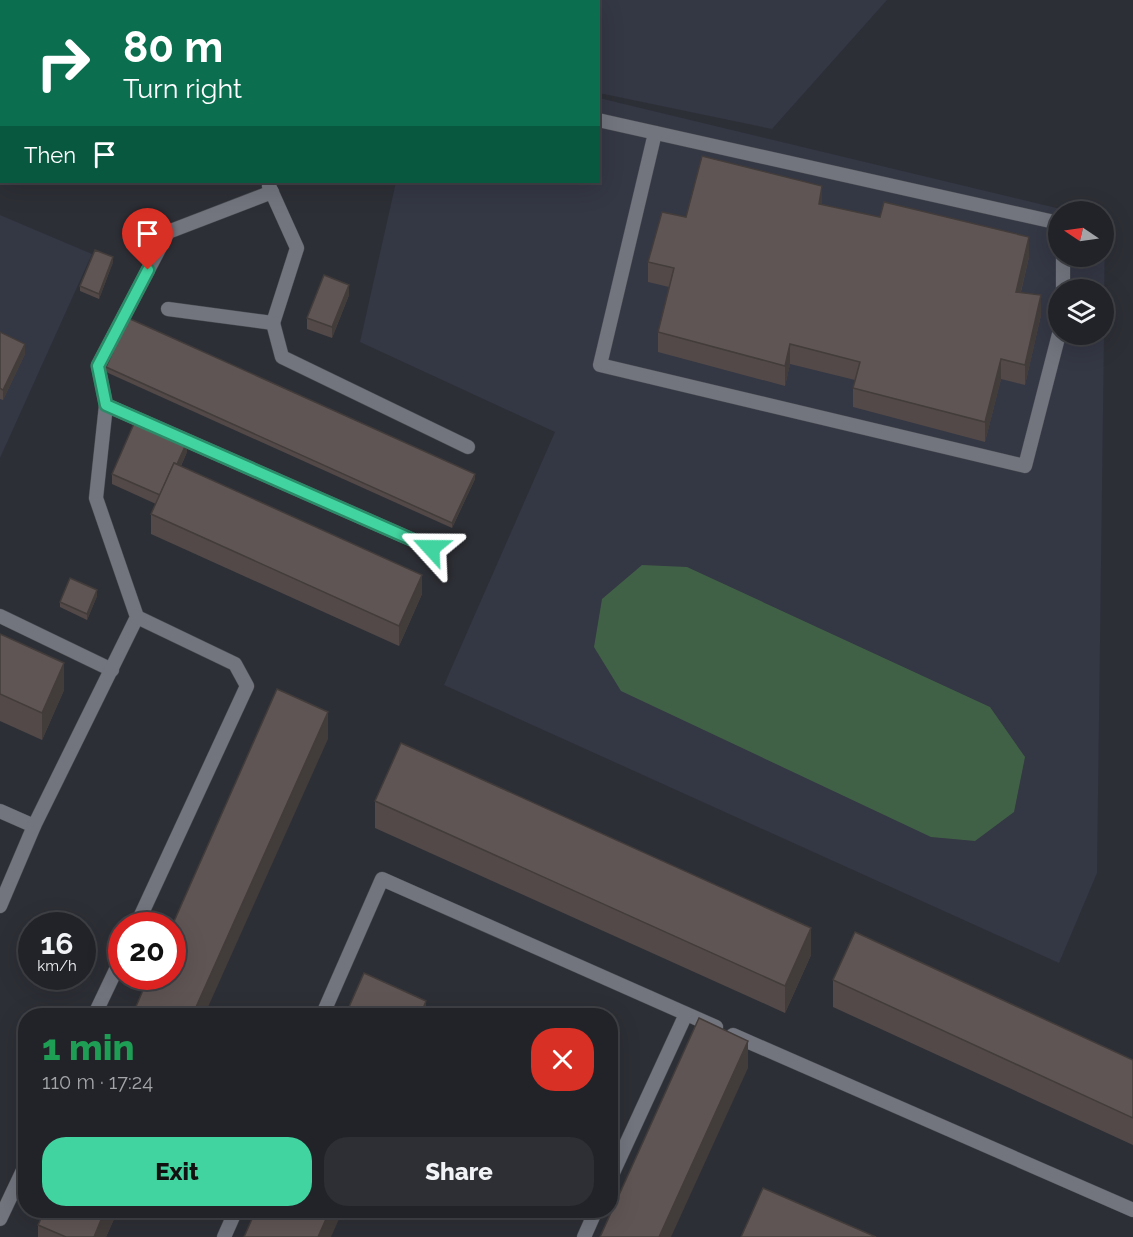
<!DOCTYPE html>
<html lang="en">
<head>
<meta charset="utf-8">
<style>
  body { margin:0; font-family:Raleway,sans-serif; background:#2e2f34; color:#f1f3f6; height:100vh; display:flex; flex-direction:column; font-size:22px; white-space:nowrap }
  * { box-sizing:border-box; margin:0 }
  p { font-size:20px; color:#a2a4a8 }
  .icon { flex:none; width:33px; height:33px; fill:none; stroke:currentColor; stroke-width:2; stroke-linecap:round; stroke-linejoin:round }
  .map { position:relative; flex:1; overflow:hidden }
  .panel { position:absolute; left:18px; top:1008px; width:600px; height:210px; display:flex; flex-direction:column; background:#222328; border-radius:24px; box-shadow:0 6px 24px #0002,0 0 0 2px #3f4045 }
  .panel>* { flex:none }
  .hud { position:absolute; left:0px; top:0px; width:600px; height:183px; box-shadow:0 6px 24px #0002,0 0 0 2px #3f4045; background:#0b6e4f; color:#fff; overflow:hidden }
  .needle { width:39px; rotate:283deg }
  .fabs { position:absolute; left:1048px; top:201px; display:grid; gap:12px }
  .fabs a { display:grid; place-items:center; width:66px; height:66px; border-radius:50%; background:#222328; box-shadow:0 6px 24px #0002,0 0 0 2px #3f4045; font-size:30px }
  .speed { position:absolute; left:18px; top:912px; display:flex; gap:12px; font-size:30px; font-weight:700; text-align:center }
  .speed>* { display:grid; place-content:center; width:78px; height:78px; border-radius:50%; background:#222328; box-shadow:0 6px 24px #0002,0 0 0 2px #3f4045; line-height:1 }
  .speed small { font-size:15px; font-weight:400 }
  .speed .limit { border:9px solid #d22; background:#fff; color:#111 }
  .pin { position:absolute; display:grid; place-items:center; width:51px; height:51px; color:#fff; margin:-62px -26px; border-radius:50% 50% 50% 0; rotate:-45deg; box-shadow:0 0 6px #0007 }
  .pin .icon { rotate:45deg }
  .me { position:absolute; width:66px; margin:-33px; rotate:294deg; stroke-linejoin:round; filter:drop-shadow(0 0 4px #0008) }
  .turn { display:flex; align-items:center; gap:21px; height:126px; padding:0 24px; font-size:27px }
  .turn .icon { width:78px; height:78px; stroke-width:2.5 }
  .turn b { display:block; font-size:42px; line-height:51px }
  .then { display:flex; align-items:center; height:57px; padding:0 24px; background:#0003; gap:12px; font-size:22px }
  .round { display:grid; place-items:center; flex:none; width:63px; height:63px; border-radius:24px; background:#2e2f34 }
  .summary { display:flex; align-items:center; justify-content:space-between; height:102px; padding:0 24px }
  h1 { font-size:36px; font-weight:800; line-height:45px; color:#1e9e55 }
  .cta { display:flex; gap:12px; margin-top:auto; padding:12px 24px }
  .cta a { flex:1; height:69px; border-radius:24px; background:#42d4a0; color:#111; font-size:24px; font-weight:800; line-height:69px; text-align:center }
  .cta a+a { background:#2e2f34; color:#f1f3f6 }
  .map>svg:first-child { display:block }
  .built { fill:#343744 }
  .pitch { fill:#416146 }
  .lines { fill:none; stroke-linecap:round; stroke-linejoin:round }
  .lane-casing { stroke:#484a50; stroke-width:15 }
  .lane { stroke:#72757e; stroke-width:14 }
  .wall { fill:#524948 }
  .shaded-wall { fill:#423c3b }
  .building { fill:#5f5554; stroke:#423c3b; stroke-width:1.5 }
  .route-casing { stroke:#2b8a68; stroke-width:15 }
  .route { stroke:#42d4a0; stroke-width:10 }
</style>
</head>
<body>
<div class="map">
<svg width="1133" height="1237" viewBox="0 0 1133 1237">
  <rect width="100%" height="100%" fill="#2d2f36"/>
  <g class="built">
    <polygon points="339,0 887,0 772,129 599,93 598,2"/>
    <polygon points="599,98 1069,211 1059,212 1059,256 1104,256 1105,220 1104,310 1104,290 1059,290 1059,334 1104,335 1097,873 1059,963 444,685 555,432 360,342 396,182 598,182"/>
    <polygon points="0,215 92,254 0,458"/>
  </g>
  <polygon class="pitch" points="642,565 687,567 990,707 1025,757 1014,812 975,841 931,837 621,691 594,647 602,599"/>
  <g class="lines">
    <defs>
      <g id="lane">
        <polyline points="213,0 220,2"/>
        <polyline points="284,2 284,0"/>
        <polyline points="0,103 2,103"/>
        <polyline points="598,120 1059,223"/>
        <polyline points="655,133 600,365 1025,466 1059,334"/>
        <polyline points="1063,256 1063,290"/>
        <polyline points="168,309 273,323 297,248 269,186"/>
        <polyline points="273,323 282,357 468,447"/>
        <polyline points="106,405 98,365 168,232 272,192"/>
        <polyline points="0,616 112,670"/>
        <polyline points="0,811 34,826"/>
        <polyline points="0,906 34,826 137,617 96,498 106,405 431,548"/>
        <polyline points="136,926 247,686 235,664 137,617"/>
        <polyline points="94,1016 122,957"/>
        <polyline points="322,1016 382,879 716,1027"/>
        <polyline points="733,1035 1133,1210"/>
        <polyline points="610,1179 686,1014"/>
        <polyline points="0,1219 26,1164"/>
        <polyline points="224,1237 236,1210"/>
        <polyline points="584,1237 596,1210"/>
      </g>
    </defs>
    <use href="#lane" class="lane-casing"/>
    <use href="#lane" class="lane"/>
  </g>
  <g class="wall">
    <polygon points="0,0 2,2 2,43 0,43"/>
    <polygon points="822,204 1029,257 1021,292 1041,315 1025,385 1001,379 985,442 853,407 853,388 855,380 790,364 785,386 658,352 658,332 669,287 648,282 648,262"/>
    <polygon points="113,262 99,299 80,291 80,286"/>
    <polygon points="349,295 332,338 307,329 307,318"/>
    <polygon points="0,332 25,354 3,400 0,399"/>
    <polygon points="106,367 475,479 452,528 106,372"/>
    <polygon points="187,452 181,466 422,594 399,646 151,534 151,514 156,504 112,484 112,474"/>
    <polygon points="97,596 87,620 60,607 60,602"/>
    <polygon points="0,634 64,690 42,740 0,721"/>
    <polygon points="375,801 811,955 785,1013 375,828"/>
    <polygon points="833,980 1133,1060 1133,1145 833,1007"/>
    <polygon points="45,1210 118,1210 106,1237 38,1237 38,1225"/>
  </g>
  <g class="shaded-wall">
    <polygon points="822,186 822,206 819,204"/>
    <polygon points="1029,237 1029,257 1016,311 1016,292"/>
    <polygon points="113,257 113,262 99,299 99,294"/>
    <polygon points="349,285 349,295 332,338 332,327"/>
    <polygon points="1041,295 1041,315 1025,385 1025,365"/>
    <polygon points="25,344 25,354 3,400 3,390"/>
    <polygon points="790,344 790,364 785,386 785,366"/>
    <polygon points="1001,359 1001,379 985,442 985,422"/>
    <polygon points="187,442 187,452 162,507 162,497"/>
    <polygon points="475,474 475,479 452,528 452,523"/>
    <polygon points="422,575 422,594 399,646 399,626"/>
    <polygon points="97,590 97,596 87,620 87,614"/>
    <polygon points="64,663 64,690 42,740 42,713"/>
    <polygon points="328,712 328,739 204,1016 192,1016"/>
    <polygon points="811,928 811,955 785,1013 785,986"/>
    <polygon points="426,1001 426,1016 420,1016"/>
    <polygon points="748,1041 748,1068 671,1237 659,1237"/>
    <polygon points="105,1210 118,1210 106,1237 94,1237"/>
    <polygon points="330,1210 343,1210 331,1237 318,1237"/>
  </g>
  <g class="building">
    <polygon points="0,0 187,0 194,2 2,2 2,16 0,16"/>
    <polygon points="702,156 822,186 819,204 880,217 884,202 1029,237 1016,292 1041,295 1025,365 1001,359 985,422 853,388 860,362 790,344 785,366 658,332 674,268 648,262 662,212 686,217"/>
    <polygon points="95,250 113,257 99,294 80,286"/>
    <polygon points="324,275 349,285 332,327 307,318"/>
    <polygon points="128,318 475,474 452,523 106,367"/>
    <polygon points="0,332 25,344 3,390 0,388"/>
    <polygon points="136,419 187,442 177,464 174,463 160,495 112,474"/>
    <polygon points="174,463 422,575 399,626 151,514"/>
    <polygon points="70,578 97,590 87,614 60,602"/>
    <polygon points="0,634 64,663 42,713 0,694"/>
    <polygon points="277,689 328,712 192,1016 132,1016 149,976 172,976 172,926"/>
    <polygon points="401,743 811,928 785,986 375,801"/>
    <polygon points="855,932 1133,1060 1133,1118 833,980"/>
    <polygon points="364,973 426,1001 420,1016 345,1016"/>
    <polygon points="699,1018 748,1041 659,1237 600,1237"/>
    <polygon points="763,1188 876,1237 741,1237"/>
    <polygon points="45,1210 105,1210 94,1237 66,1237 38,1225"/>
    <polygon points="256,1210 330,1210 318,1237 244,1237"/>
  </g>
  <g class="lines">
    <defs>
      <polyline id="route" points="148,270 98,366 106,405 431,548"/>
    </defs>
    <use href="#route" class="route-casing"/>
    <use href="#route" class="route"/>
  </g>
</svg>
<div class="fabs">
<a><svg class="needle" viewBox="-14 -14 28 28"><path d="M0-13l5 13h-10z" fill="#e53935"/><path d="M0 13l5-13h-10z" fill="#a2a4a8"/></svg></a>
<a><svg class="icon" aria-label="layers" viewBox="0 0 24 24"><path d="M12 4l9 5-9 5-9-5zM3 14l9 5 9-5"/></svg></a>
</div>
<div class="speed"><div>16<small>km/h</small></div><div class="limit">20</div></div>
<div class="pin" style="left:148px;top:270px;background:#d93025"><svg class="icon" aria-label="arrive" viewBox="0 0 24 24"><path d="M6 21V4h12l-3 4 3 4H6"/></svg></div>
<svg class="me" style="left:431px;top:548px" viewBox="-20 -20 40 40"><path d="M0-17L14 15 0 8-14 15z" fill="#42d4a0" stroke="#fff" stroke-width="4"/></svg>
<div class="hud">
<div class="turn"><svg class="icon" aria-label="right" viewBox="0 0 24 24"><path d="M7 20v-9h11M14 6l5 5-5 5"/></svg><div><b>80 m</b>Turn right</div></div>
<div class="then">Then<svg class="icon" aria-label="arrive" viewBox="0 0 24 24"><path d="M6 21V4h12l-3 4 3 4H6"/></svg></div>
</div>
<section class="panel">
<div class="summary"><div><h1>1 min</h1><p>110 m · 17:24</p></div><a class="round" style="background:#d93025;color:#fff"><svg class="icon" aria-label="close" viewBox="0 0 24 24"><path d="M6 6l12 12M18 6L6 18"/></svg></a></div>
<div class="cta"><a>Exit</a><a>Share</a></div>
</section>
</div>
</body>
</html>
